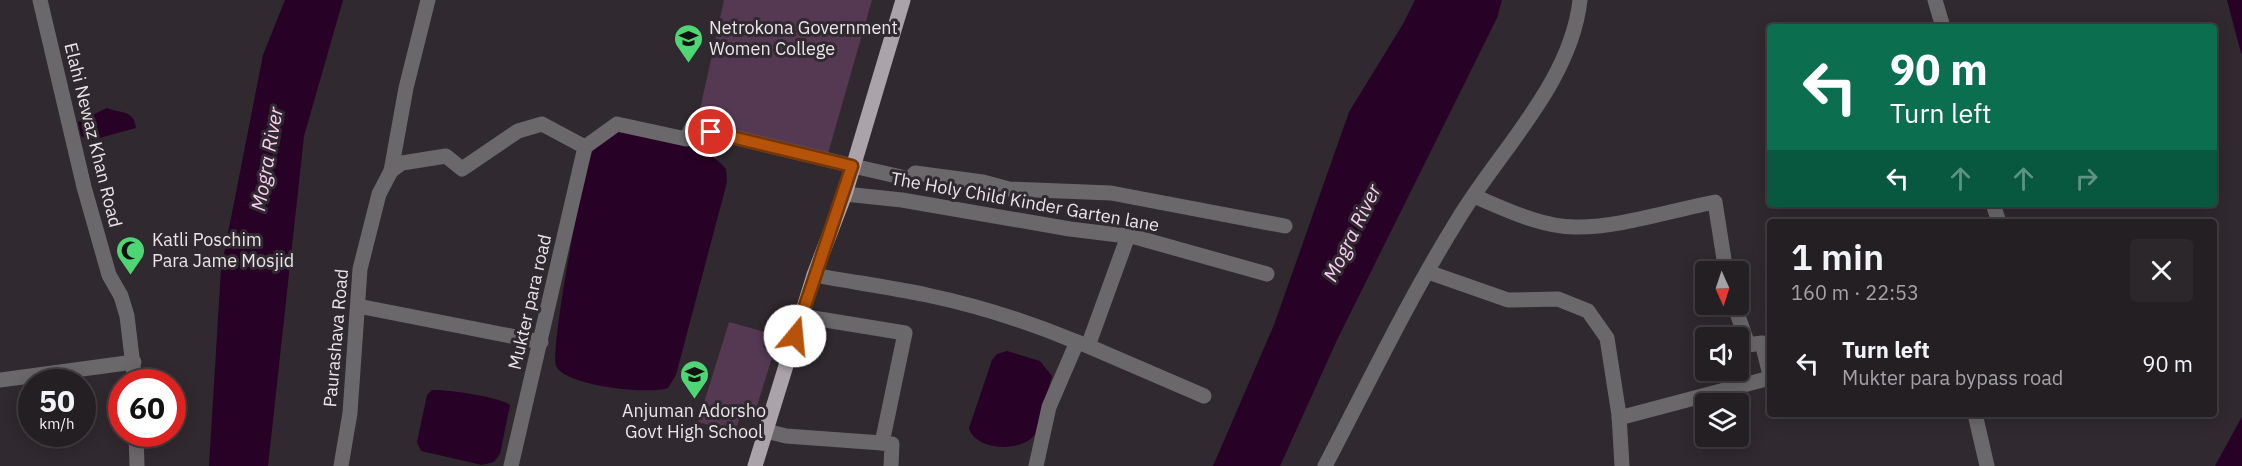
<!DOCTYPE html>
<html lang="en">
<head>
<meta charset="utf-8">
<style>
  body { margin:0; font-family:"IBM Plex Sans",sans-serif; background:#2c272b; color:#f1f3f6; height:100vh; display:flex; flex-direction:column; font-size:22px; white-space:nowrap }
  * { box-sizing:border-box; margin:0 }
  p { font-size:20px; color:#a3a2a6 }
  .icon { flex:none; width:33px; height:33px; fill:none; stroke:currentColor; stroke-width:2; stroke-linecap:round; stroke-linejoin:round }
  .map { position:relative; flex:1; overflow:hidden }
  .details { position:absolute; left:1767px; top:219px; width:450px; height:198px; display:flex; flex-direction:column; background:#241f23; border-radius:6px; box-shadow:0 3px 15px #0003,0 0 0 2px #413d41 }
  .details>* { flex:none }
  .banner { position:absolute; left:1767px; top:24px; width:450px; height:183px; border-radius:6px; box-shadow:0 3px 15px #0003,0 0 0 2px #413d41; background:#0b6e4f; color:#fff; overflow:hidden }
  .needle { width:39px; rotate:177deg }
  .tools { position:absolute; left:1695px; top:261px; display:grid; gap:12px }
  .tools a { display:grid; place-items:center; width:54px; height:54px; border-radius:6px; background:#241f23; box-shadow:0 3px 15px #0003,0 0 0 2px #413d41; font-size:30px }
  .speed { position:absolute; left:18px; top:369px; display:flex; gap:12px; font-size:30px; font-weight:700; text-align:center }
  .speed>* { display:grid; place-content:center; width:78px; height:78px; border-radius:50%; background:#241f23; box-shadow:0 3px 15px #0003,0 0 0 2px #413d41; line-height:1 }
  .speed small { font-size:15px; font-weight:400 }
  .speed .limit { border:9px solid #d22; background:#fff; color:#111 }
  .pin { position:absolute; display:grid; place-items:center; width:51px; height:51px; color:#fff; margin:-26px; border:3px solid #fff; border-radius:50%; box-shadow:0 2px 6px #0007 }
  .me { position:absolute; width:66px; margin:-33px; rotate:17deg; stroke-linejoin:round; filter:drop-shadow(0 0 4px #0008) }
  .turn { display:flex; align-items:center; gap:21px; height:126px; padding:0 24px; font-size:27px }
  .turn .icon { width:78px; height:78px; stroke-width:2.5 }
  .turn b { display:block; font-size:42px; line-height:51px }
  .lanes { display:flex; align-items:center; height:57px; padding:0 24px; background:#0003; justify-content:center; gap:30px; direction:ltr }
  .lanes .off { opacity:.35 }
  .round { display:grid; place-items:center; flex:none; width:63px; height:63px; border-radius:6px; background:#2c272b }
  .summary { display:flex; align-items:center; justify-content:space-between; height:102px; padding:0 24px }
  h1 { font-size:36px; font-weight:600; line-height:45px }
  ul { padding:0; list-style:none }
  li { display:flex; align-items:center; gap:18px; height:84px; padding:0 24px }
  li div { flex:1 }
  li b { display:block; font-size:22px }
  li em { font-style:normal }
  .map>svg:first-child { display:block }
  .green { fill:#553953 }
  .water { fill:#270126 }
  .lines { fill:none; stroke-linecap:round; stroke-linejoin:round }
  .minor { stroke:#6b686b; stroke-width:15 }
  .tertiary { stroke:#6b686b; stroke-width:15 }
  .primary { stroke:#aba3aa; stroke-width:15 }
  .route-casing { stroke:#753606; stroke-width:15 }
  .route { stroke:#b45309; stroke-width:10 }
  .labels { text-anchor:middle; stroke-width:6; stroke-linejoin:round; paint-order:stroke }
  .poi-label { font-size:18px; fill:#e9e5e8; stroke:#30292f; text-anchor:start }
  .street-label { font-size:18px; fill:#e9e5e8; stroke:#30292f }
  .water-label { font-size:20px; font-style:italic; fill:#f9cff5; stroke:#30292f }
</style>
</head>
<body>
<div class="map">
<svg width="2242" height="466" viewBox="0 0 2242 466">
  <rect width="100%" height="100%" fill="#30292f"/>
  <g class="green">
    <polygon points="724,0 872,0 827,157 697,123"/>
    <polygon points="729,322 768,333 763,347 774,351 753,419 740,416 735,433 698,422"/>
  </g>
  <g class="water">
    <polygon points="285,0 343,0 304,136 268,466 209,466 221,269 263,55"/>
    <polygon points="1415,0 1502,0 1497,18 1337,340 1280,466 1213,466 1274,325 1349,112 1403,24"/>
    <polygon points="2227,0 2242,0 2242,54 2241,53"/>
    <path d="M107 108C121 114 134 109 136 128L92 140 81 136 78 122Z"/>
    <path d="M618 132C651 134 704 142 726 169L727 182 676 375 668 388C649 395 565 386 556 366 550 349 584 161 595 146 600 140 611 136 618 132Z"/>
    <path d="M1007 351 1040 361 1052 376 1035 434C1023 453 975 451 969 428L992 360 997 354Z"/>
    <path d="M432 390C445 389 501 397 510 405L500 454 494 462 482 465 421 451 417 442 427 395Z"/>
    <polygon points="2242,417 2242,466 2215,466 2239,422"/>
  </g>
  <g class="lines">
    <g class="minor">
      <polyline points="1935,0 1943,27"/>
      <polyline points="853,166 910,179 915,173 983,182 1009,189 1111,193 1285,226"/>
      <polyline points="391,171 406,88 428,0"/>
      <polyline points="845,194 902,200 1070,229 1135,237 1267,274"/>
      <path d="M1474 196C1505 209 1541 227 1575 227 1617 228 1673 210 1715 202L1726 272"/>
      <polyline points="1993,204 1999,222"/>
      <polyline points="1428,272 1508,300 1558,299 1588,311 1607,338 1619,415 1622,466"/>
      <path d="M814 275C851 282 890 287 927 295 979 306 1029 322 1077 342L1049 407 1036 466"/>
      <polyline points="1734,304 1748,345 1762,343 1770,375"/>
      <polyline points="358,306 541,342"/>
      <polyline points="801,316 905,333 882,443 892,444 891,466"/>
      <polyline points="1077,342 1088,346 1128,236"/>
      <polyline points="1088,346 1204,396"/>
      <polyline points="0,380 134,362"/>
      <polyline points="1975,414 1987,466"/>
      <polyline points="1619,418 1770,378"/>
      <polyline points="766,431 786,436 882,443"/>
      <polyline points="341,466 350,413 360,269 379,194 391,171 402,163 446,156 462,169 518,131 542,124 585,147"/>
    </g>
    <g class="tertiary">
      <polyline points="40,0 84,187 109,275 121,296 127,316 135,382"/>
      <polyline points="136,434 137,466"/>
      <polyline points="511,466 585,147 617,124 686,139 692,127 853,166"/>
      <path d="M1325 466C1368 384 1408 300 1457 221 1498 152 1571 83 1580 0"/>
    </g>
    <polyline class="primary" points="755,466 814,275 845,194 903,0"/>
  </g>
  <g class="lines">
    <defs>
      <polyline id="route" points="711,132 852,166 795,336"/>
    </defs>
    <use href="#route" class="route-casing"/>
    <use href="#route" class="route"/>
  </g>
  <defs>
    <symbol id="university-pin" viewBox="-11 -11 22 30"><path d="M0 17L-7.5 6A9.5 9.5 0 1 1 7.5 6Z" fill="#4ed675" stroke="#30292f"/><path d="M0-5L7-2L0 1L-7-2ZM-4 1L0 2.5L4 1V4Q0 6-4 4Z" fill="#111"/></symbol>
    <symbol id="mosque-pin" viewBox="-11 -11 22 30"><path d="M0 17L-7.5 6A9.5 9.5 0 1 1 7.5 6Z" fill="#4ed675" stroke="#30292f"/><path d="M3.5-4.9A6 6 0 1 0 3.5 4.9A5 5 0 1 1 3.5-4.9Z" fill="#111"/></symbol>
    <symbol id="school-pin" viewBox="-11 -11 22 30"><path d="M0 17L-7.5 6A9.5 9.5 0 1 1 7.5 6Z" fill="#4ed675" stroke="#30292f"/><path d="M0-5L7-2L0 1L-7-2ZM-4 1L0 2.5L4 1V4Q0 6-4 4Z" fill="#111"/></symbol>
  </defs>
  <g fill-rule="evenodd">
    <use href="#university-pin" x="672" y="22" width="33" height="45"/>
    <use href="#mosque-pin" x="114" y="234" width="33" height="45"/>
    <use href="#school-pin" x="678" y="358" width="33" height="45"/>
  </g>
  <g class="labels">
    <g class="poi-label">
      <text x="709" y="34">Netrokona Government<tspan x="709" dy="21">Women College</tspan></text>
      <text x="152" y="246">Katli Poschim<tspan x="152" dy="21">Para Jame Mosjid</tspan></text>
      <text x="694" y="417" text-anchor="middle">Anjuman Adorsho<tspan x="694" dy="21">Govt High School</tspan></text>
    </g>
    <g class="street-label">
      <text transform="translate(93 135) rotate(76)" y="6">Elahi Newaz Khan Road</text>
      <text transform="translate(1025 202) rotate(10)" y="6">The Holy Child Kinder Garten lane</text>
      <text transform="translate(530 302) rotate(-77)" y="6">Mukter para road</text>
      <text transform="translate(336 338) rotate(-85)" y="6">Paurashava Road</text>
    </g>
    <g class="water-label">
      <text transform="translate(267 159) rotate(-80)" y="7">Mogra River</text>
      <text transform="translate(1352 233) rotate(-64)" y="7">Mogra River</text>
    </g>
  </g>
</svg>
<div class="tools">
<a><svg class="needle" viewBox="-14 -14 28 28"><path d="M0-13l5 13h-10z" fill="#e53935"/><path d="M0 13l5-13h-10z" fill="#a3a2a6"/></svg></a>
<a><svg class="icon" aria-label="sound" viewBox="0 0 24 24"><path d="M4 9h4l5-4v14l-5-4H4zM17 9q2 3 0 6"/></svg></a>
<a><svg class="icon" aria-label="layers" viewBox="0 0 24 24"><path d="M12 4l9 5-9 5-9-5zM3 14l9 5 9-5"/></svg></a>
</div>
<div class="speed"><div>50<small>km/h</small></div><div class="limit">60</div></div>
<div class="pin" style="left:711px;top:132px;background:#d93025"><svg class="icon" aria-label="arrive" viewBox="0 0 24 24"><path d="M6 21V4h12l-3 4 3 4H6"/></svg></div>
<svg class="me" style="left:795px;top:336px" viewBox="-20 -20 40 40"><circle r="19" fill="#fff"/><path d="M0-13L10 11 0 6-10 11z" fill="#b45309"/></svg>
<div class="banner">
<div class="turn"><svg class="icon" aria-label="left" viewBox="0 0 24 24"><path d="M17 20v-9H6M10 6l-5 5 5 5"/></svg><div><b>90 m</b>Turn left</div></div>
<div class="lanes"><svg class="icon" aria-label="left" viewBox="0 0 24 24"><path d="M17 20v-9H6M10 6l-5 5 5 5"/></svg><svg class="icon off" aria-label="ahead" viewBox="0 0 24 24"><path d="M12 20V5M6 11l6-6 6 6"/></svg><svg class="icon off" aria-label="ahead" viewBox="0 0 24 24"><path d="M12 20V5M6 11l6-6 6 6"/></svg><svg class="icon off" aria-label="right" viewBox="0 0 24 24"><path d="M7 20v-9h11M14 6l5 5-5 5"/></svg></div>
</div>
<section class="details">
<div class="summary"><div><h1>1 min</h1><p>160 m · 22:53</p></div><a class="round"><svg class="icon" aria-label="close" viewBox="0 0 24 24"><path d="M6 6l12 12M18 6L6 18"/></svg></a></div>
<ul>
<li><svg class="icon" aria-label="left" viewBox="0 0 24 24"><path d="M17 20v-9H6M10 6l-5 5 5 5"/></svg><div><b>Turn left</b><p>Mukter para bypass road</p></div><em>90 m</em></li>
</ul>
</section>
</div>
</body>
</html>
